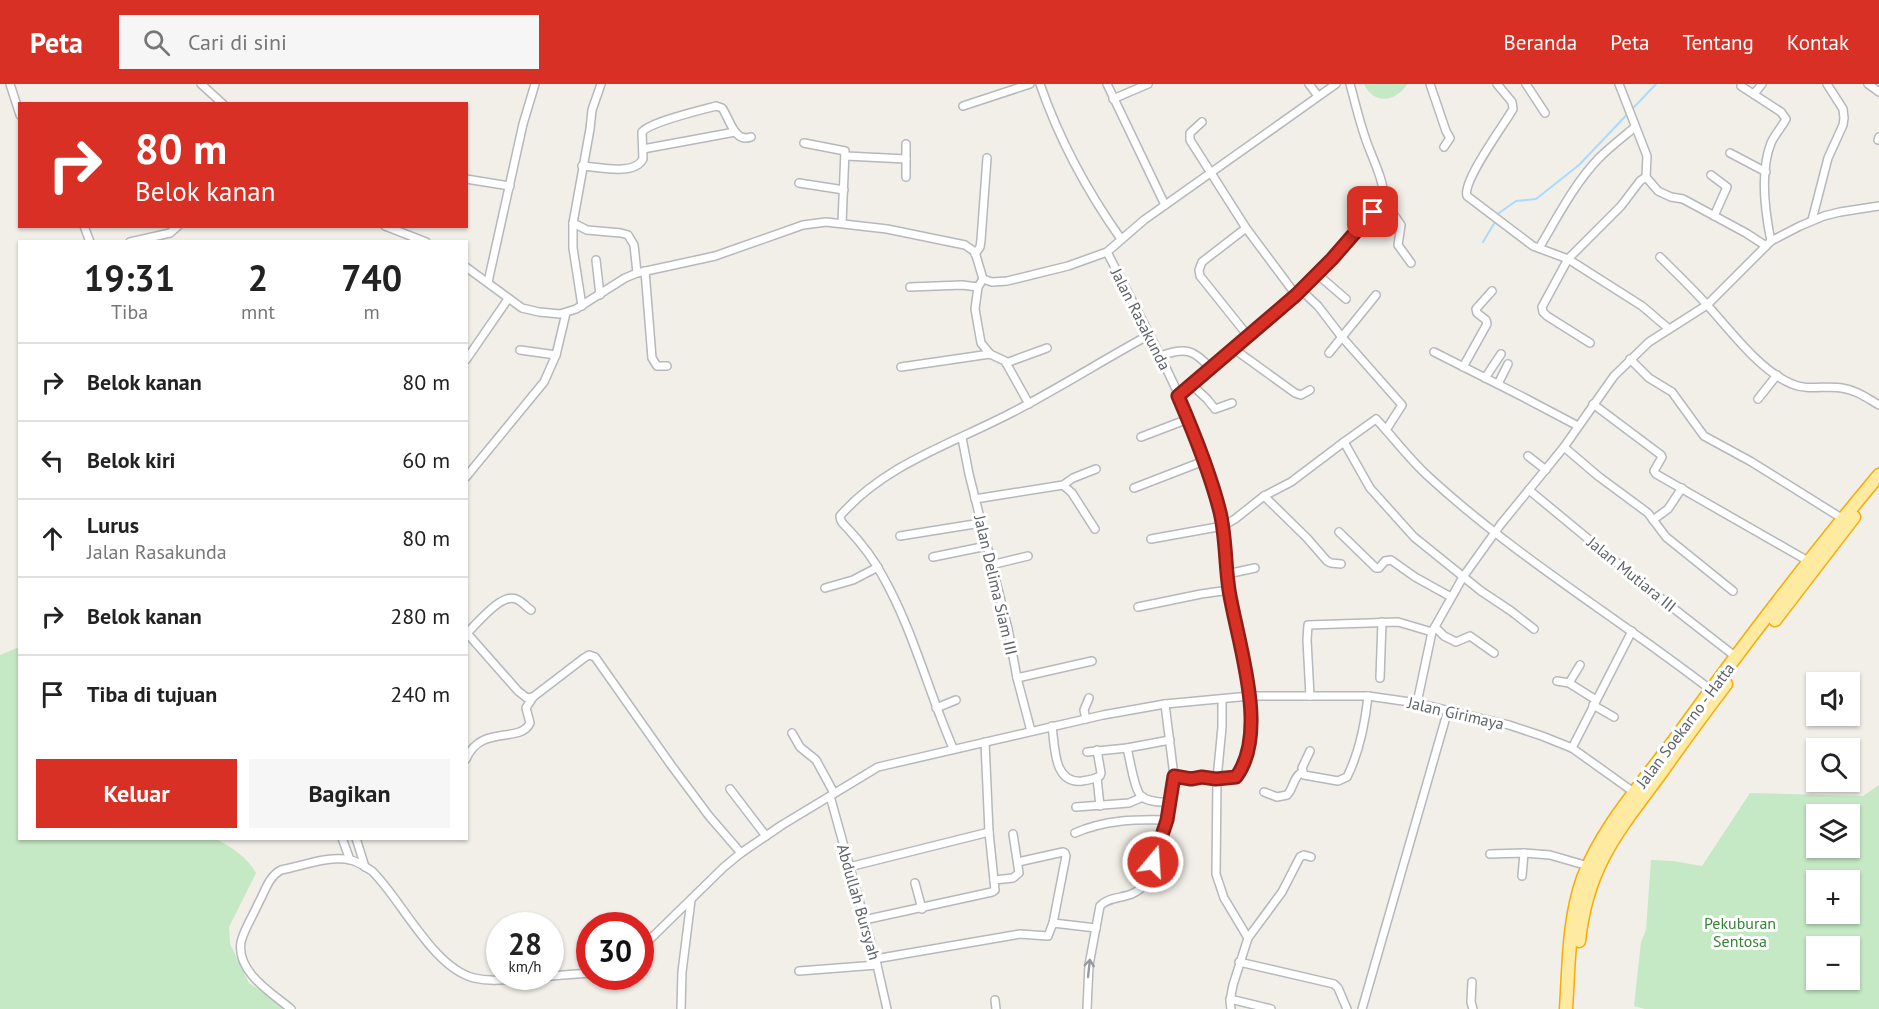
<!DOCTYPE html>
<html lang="id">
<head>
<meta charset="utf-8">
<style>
  body { margin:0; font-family:"PT Sans",sans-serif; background:#f6f6f6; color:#222; height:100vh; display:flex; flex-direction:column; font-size:22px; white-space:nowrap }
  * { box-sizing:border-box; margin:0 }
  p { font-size:20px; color:#767676 }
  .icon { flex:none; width:33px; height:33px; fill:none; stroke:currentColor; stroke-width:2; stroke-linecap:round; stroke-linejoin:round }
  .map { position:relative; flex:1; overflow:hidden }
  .drawer { position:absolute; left:18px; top:156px; width:450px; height:600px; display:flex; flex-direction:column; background:#fff; border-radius:0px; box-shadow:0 2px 4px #0004 }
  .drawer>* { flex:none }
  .hud { position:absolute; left:18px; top:18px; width:450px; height:126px; border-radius:0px; box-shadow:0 2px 4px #0004; background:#d93025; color:#fff; overflow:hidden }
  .tools { position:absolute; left:1806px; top:588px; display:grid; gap:12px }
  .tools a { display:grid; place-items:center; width:54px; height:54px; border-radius:0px; background:#fff; box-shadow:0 2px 4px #0004; font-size:30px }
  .speed { position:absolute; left:486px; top:828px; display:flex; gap:12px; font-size:30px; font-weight:700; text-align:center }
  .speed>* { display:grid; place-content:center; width:78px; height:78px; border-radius:50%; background:#fff; box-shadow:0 2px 4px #0004; line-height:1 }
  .speed small { font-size:15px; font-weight:400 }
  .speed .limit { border:9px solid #d22; background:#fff; color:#111 }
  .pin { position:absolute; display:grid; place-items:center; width:51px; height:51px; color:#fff; margin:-26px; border-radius:12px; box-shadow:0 3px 9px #0006 }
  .me { position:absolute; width:66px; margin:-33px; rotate:18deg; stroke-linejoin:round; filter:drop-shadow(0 0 4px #0008) }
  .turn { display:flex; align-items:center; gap:21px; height:126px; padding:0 18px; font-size:27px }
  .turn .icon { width:78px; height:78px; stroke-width:2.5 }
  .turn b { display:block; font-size:42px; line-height:51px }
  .eta { display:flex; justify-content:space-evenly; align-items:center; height:102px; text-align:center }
  .eta b { font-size:36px; font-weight:700; line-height:42px }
  .cta { display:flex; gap:12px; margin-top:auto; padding:12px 18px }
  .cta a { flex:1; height:69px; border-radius:0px; background:#d93025; color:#fff; font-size:24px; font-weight:700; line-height:69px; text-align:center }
  .cta a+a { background:#f6f6f6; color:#222 }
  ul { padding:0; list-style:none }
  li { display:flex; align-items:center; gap:18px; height:78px; padding:0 18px; border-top:2px solid #e0e0e0 }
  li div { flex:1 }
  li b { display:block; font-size:22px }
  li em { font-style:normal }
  header { display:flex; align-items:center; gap:36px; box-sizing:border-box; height:84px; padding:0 30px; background:#d93025; color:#fff }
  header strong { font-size:28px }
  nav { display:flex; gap:33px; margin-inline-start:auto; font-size:21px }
  .search { width:420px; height:54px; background:#f6f6f6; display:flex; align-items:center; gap:15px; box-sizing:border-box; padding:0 21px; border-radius:0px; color:#767676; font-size:22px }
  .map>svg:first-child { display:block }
  .green { fill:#c5e8c5; fill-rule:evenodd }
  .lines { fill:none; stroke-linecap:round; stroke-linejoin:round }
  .stream { stroke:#aadaff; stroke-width:2 }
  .minor-casing { stroke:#b5b8bc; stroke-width:10 }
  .trunk-casing { stroke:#f9ab00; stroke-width:15 }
  .minor { stroke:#fff; stroke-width:7 }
  .trunk { stroke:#feeaa1; stroke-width:12 }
  .oneway { stroke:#979a9d }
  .route-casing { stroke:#8d1f18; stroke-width:15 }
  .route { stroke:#d93025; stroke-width:10 }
  .labels { text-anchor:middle; stroke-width:6; stroke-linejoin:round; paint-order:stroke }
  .street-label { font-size:16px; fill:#5f6368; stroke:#fff }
  .park-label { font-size:16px; fill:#348238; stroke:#fff }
</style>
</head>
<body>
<header>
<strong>Peta</strong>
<div class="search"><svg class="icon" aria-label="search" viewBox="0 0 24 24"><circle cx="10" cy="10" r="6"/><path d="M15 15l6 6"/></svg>Cari di sini</div>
<nav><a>Beranda</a><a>Peta</a><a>Tentang</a><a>Kontak</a></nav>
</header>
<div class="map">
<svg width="1879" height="925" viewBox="0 0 1879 925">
  <rect width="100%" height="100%" fill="#f1efe8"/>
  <g class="green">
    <path d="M1364 0H1407C1397 18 1373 21 1364 0Z"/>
    <path d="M19 563 20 754 217 755C232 764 247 773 256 789L229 843 230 860 249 899 288 925H0V571Z"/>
    <path d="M1879 701V925H1645L1634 922 1641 858 1646 846 1651 776 1673 777 1702 782 1750 709 1863 712ZM1816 730H1850V764H1816ZM1816 796H1850V830H1816ZM1816 862H1850V896H1816Z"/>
  </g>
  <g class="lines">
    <g class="stream">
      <polyline points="1499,129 1516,117 1536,115 1579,81 1656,0"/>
      <polyline points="1483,158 1495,138"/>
    </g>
    <defs>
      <g id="minor">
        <polyline points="10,0 20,31"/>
        <polyline points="201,0 223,20"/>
        <path d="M1040 0C1059 55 1087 107 1121 155"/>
        <polyline points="1107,0 1165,121"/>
        <polyline points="1309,0 1318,12"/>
        <polyline points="1430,0 1446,47 1450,54 1444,63"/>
        <path d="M1497 0 1512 18 1513 25C1504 41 1462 97 1467 112L1533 162 1568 175 1642 222 1669 245"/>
        <polyline points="1526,0 1545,29"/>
        <polyline points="1868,0 1879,8"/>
        <path d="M1741 2 1781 28 1786 35C1782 43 1775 50 1771 59 1760 87 1765 128 1771 157"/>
        <polyline points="1754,10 1762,0"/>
        <polyline points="1113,15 1148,0"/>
        <polyline points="963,22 1030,0"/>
        <polyline points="1878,56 1879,53"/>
        <polyline points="804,59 845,67 842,139"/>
        <polyline points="643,65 735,48"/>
        <polyline points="1730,69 1766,88"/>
        <polyline points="846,72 906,75"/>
        <path d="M582 82C599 83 634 92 643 75L642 48C650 38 701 26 716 22L722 24C730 35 734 59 751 53"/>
        <polyline points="1711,91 1727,103 1714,132"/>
        <polyline points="906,93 906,60"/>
        <polyline points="1646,93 1658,107 1671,113 1683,115 1746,149 1766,162"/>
        <polyline points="466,95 510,102"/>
        <polyline points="799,99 844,106"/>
        <polyline points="1383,108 1390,114 1392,128 1401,141 1398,161 1411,179"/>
        <polyline points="1812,136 1828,74 1843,41 1844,34 1843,25 1827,0"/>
        <polyline points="573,139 587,146 621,149 628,151 634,161 637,189"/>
        <polyline points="84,142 90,158"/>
        <polyline points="385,142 426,158"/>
        <polyline points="1246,144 1202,178 1199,186 1200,192 1248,252"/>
        <polyline points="130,158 170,149 178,142"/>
        <path d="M1539 164C1557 134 1574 100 1599 74 1610 63 1623 53 1635 43"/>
        <path d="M1107 168C1150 252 1198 336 1220 428 1224 447 1225 467 1227 487 1228 502 1231 517 1234 532 1244 585 1264 642 1237 693L1217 695 1202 693 1191 695 1174 692"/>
        <polyline points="975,170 980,163 981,156 987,74"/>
        <path d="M1660 173C1676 189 1693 205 1708 222 1731 247 1760 287 1792 300 1808 307 1826 301 1842 304 1856 306 1867 314 1879 321"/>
        <polyline points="596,176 600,211"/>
        <polyline points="466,183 522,224 539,228 560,230 576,225 625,194 637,189 715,172 803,141 826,138 887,145 965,161 975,168 983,195 992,198 1007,197 1068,182 1107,168 1144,136 1336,0"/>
        <polyline points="645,187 652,274 657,282 667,282"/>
        <polyline points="1317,190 1346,215"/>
        <polyline points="983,195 978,203 975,225 981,259 990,270 1005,277 1029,320"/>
        <polyline points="488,198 523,40 535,0"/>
        <polyline points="910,203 962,201 978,203"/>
        <polyline points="1301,206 1318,222 1341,252 1402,321 1386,346"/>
        <path d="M1296 211C1312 194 1381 128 1383 110 1385 98 1369 67 1365 53 1359 36 1355 18 1350 0"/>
        <polyline points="582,222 573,164 573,139 590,45 592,26 601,0"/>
        <polyline points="1590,259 1547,232 1543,228 1542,223 1568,175 1621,122 1640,97 1646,93 1647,72 1619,0"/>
        <polyline points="1234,265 1295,309 1301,311 1310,306"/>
        <polyline points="520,266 556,271"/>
        <polyline points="1434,268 1525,314 1578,342"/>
        <polyline points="1329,269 1376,211"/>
        <path d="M1160 272C1185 263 1194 265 1211 285"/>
        <polyline points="1630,275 1649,294 1672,308 1704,352 1750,377 1843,435"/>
        <polyline points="466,276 508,215"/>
        <polyline points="1006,279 1047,264"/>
        <polyline points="901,283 990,270"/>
        <polyline points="1463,283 1487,240 1486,236 1477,229 1476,225 1492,207"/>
        <polyline points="1485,294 1501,270"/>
        <polyline points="1498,300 1508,280"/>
        <polyline points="1192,301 1207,315 1215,325 1232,319"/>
        <polyline points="1178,312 1296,211 1246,144 1190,56 1190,49 1202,38"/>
        <polyline points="1758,315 1777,291"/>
        <polyline points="1593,320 1661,371 1662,373 1654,387 1656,390 1808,477"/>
        <polyline points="1141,353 1188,335"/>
        <polyline points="962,354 969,390 1008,545 1017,594 1031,647"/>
        <path d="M1344 358 1376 335C1394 354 1409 375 1429 393 1516 473 1618 534 1711 606"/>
        <polyline points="1564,363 1598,392 1648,429 1666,453 1733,507"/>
        <polyline points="1528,372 1546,386"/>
        <polyline points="466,393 544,298 556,271 566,229"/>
        <polyline points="1063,401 1073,394 1096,385"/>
        <polyline points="1134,404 1204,377"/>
        <polyline points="1529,406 1650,506 1736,573"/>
        <polyline points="1264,412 1307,454 1327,477 1331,479 1341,480"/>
        <polyline points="975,415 1063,401 1072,409 1095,445"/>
        <polyline points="1653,436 1668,425 1682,404"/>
        <polyline points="1339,448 1376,484 1379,484 1385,477 1391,476 1415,493 1451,513"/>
        <polyline points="900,452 981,439"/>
        <polyline points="1151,455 1223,442 1235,435 1264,412 1291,398 1344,358 1370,404 1414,453 1481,507 1511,527 1534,545"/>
        <polyline points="933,473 987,462"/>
        <polyline points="991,481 1028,472"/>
        <polyline points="1227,490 1255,484"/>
        <polyline points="825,504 853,496 878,483"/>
        <polyline points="1138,523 1201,510 1229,506"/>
        <polyline points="1435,543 1444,552 1456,558 1470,552 1494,569"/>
        <polyline points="466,548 518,607 527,614 533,613 584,574 589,571 595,573 671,681 709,732 741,769"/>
        <path d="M467 549C478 539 501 509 516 515 522 517 526 523 531 526"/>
        <polyline points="1017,594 1092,577"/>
        <polyline points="1380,594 1382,538"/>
        <polyline points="1557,597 1569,599 1596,616"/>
        <polyline points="1569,599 1580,581"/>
        <polyline points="1310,612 1307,556 1308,541 1398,538 1432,548"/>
        <polyline points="1222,615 1222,643 1217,695 1216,790 1224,814 1248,854"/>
        <polyline points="1417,619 1432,548 1463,493 1501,440 1564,363 1614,292 1649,258 1707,221 1771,157 1800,142 1824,132 1840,128 1879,122"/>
        <polyline points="1593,621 1614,633"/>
        <polyline points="936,624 956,616"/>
        <polyline points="1086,635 1084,626 1089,614"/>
        <path d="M1052 642C1055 662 1053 700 1082 697 1089 696 1095 695 1100 692L1101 689 1097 666"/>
        <polyline points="792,649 800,663 816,676 834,709"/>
        <path d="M953 664C928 607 913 545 882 491 873 474 862 460 849 446 845 441 840 439 840 432 885 380 954 359 1013 328 1059 304 1103 276 1149 251"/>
        <path d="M1127 664C1130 675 1134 705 1141 712 1147 718 1162 718 1170 719"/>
        <polyline points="1572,664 1632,547"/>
        <path d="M1310 667 1302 684 1304 691 1338 697 1347 693C1360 667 1365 640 1368 612"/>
        <polyline points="1087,668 1127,664 1170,656"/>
        <path d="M466 675C481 640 520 660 530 639L526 624 533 613"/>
        <polyline points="1097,694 1100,722"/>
        <polyline points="730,705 766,752"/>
        <path d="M1264 708 1277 713 1287 711C1294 704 1293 693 1302 688"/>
        <polyline points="830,712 877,881 887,925"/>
        <polyline points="1076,723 1129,719 1143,713"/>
        <path d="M1075 749C1104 736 1136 735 1167 736"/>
        <polyline points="342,754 350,776"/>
        <polyline points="356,754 365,783"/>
        <polyline points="1490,770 1524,769 1550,771 1588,782"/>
        <polyline points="1018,778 1063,768 1065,769 1066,772 1053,839"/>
        <polyline points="849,783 989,748"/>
        <polyline points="1522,792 1524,769"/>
        <polyline points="994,796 1013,794 1019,789 1013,750"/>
        <polyline points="915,799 922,825"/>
        <polyline points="864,836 992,808 995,806 989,748 985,658"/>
        <polyline points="640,865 724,783 741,769 782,741 878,683 1103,631 1165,620 1250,612 1368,612 1417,619 1509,641 1542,652 1572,664 1635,709"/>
        <polyline points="875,875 1020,850 1048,852 1053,839 1096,844"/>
        <polyline points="1239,878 1334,900 1338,904 1347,925"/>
        <polyline points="799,887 877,881"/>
        <polyline points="550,892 590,889"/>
        <polyline points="1472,898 1471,918 1473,925"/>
        <polyline points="1230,915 1271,925"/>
        <polyline points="995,916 996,925"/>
        <path d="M291 925C272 909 236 888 241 858 244 845 253 832 258 820 265 808 268 793 281 786 303 782 328 771 351 776 359 778 365 783 372 787 401 815 433 884 474 894 495 899 518 894 539 892"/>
        <polyline points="681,925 682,888 691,816"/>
        <path d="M1087 925 1089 881 1100 822C1112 809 1133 818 1146 798L1167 736 1174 692 1165 620"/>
        <polyline points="1231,925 1230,917 1233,901 1248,854 1282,808 1300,773 1304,771 1311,773"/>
        <polyline points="1362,925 1448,626"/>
      </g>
      <g id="trunk">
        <polyline points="1775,536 1854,433"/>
        <path d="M1579 857C1587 782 1618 747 1661 689 1682 659 1704 629 1726 600"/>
        <path d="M1566 925C1569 882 1568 836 1583 794 1602 744 1641 701 1673 658 1739 567 1807 477 1879 391"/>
      </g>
    </defs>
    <use href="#minor" class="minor-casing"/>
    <use href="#trunk" class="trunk-casing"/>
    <use href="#minor" class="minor"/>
    <use href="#trunk" class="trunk"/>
  </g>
  <defs><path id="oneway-shaft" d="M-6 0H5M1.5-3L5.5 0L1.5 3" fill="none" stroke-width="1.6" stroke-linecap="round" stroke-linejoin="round" transform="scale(1.5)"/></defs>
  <use class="oneway" href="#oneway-shaft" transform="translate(1089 884) rotate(-84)"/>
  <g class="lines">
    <defs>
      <path id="route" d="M1153 778 1167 736 1174 692 1191 695 1202 693 1216 695 1236 693C1270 648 1237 557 1229 506 1225 480 1226 453 1220 428 1210 388 1194 349 1178 312L1296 211 1332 175 1373 128"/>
    </defs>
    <use href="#route" class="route-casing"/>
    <use href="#route" class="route"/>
  </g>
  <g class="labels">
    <g class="street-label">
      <text transform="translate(1141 235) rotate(63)" y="6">Jalan Rasakunda</text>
      <text transform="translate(1632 490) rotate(39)" y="6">Jalan Mutiara III</text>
      <text transform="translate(996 501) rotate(77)" y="6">Jalan Delima Siam III</text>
      <text transform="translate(1456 629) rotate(13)" y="6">Jalan Girimaya</text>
      <text transform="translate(1685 641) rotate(-53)" y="6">Jalan Soekarno - Hatta</text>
      <text transform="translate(859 818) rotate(74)" y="6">Abdullah Bursyah</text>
    </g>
    <g class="park-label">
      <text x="1740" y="845">Pekuburan<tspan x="1740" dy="18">Sentosa</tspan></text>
    </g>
  </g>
</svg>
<div class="tools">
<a><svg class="icon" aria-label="sound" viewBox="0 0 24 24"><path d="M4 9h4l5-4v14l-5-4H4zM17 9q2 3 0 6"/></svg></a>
<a><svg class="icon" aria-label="search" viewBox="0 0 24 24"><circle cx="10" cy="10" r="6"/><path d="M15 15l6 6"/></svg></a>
<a><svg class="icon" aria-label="layers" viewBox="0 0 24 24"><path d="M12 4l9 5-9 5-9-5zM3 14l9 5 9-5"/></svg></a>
<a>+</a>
<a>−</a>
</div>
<div class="speed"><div>28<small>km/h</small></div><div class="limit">30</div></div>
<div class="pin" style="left:1373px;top:128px;background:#d93025"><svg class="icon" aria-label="arrive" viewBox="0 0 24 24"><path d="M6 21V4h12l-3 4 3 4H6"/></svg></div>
<svg class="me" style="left:1153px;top:778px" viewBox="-20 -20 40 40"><circle r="17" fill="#d93025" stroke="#fff" stroke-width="3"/><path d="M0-11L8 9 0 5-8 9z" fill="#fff"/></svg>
<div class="hud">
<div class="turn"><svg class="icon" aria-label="right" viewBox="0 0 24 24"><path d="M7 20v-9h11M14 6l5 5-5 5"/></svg><div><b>80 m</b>Belok kanan</div></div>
</div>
<section class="drawer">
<div class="eta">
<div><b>19:31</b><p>Tiba</p></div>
<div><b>2</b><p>mnt</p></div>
<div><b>740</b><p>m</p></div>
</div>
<ul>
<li><svg class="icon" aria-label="right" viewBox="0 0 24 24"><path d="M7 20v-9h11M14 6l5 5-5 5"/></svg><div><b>Belok kanan</b></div><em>80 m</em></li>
<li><svg class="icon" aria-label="left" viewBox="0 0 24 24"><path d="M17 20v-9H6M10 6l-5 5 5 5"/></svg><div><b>Belok kiri</b></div><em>60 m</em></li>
<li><svg class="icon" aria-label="ahead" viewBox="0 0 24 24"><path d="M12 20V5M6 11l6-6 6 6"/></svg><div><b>Lurus</b><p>Jalan Rasakunda</p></div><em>80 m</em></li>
<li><svg class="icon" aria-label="right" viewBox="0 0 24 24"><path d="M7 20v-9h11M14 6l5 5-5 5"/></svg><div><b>Belok kanan</b></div><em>280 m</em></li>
<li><svg class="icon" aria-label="arrive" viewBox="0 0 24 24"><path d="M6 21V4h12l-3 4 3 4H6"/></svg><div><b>Tiba di tujuan</b></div><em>240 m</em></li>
</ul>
<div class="cta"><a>Keluar</a><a>Bagikan</a></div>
</section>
</div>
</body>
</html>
